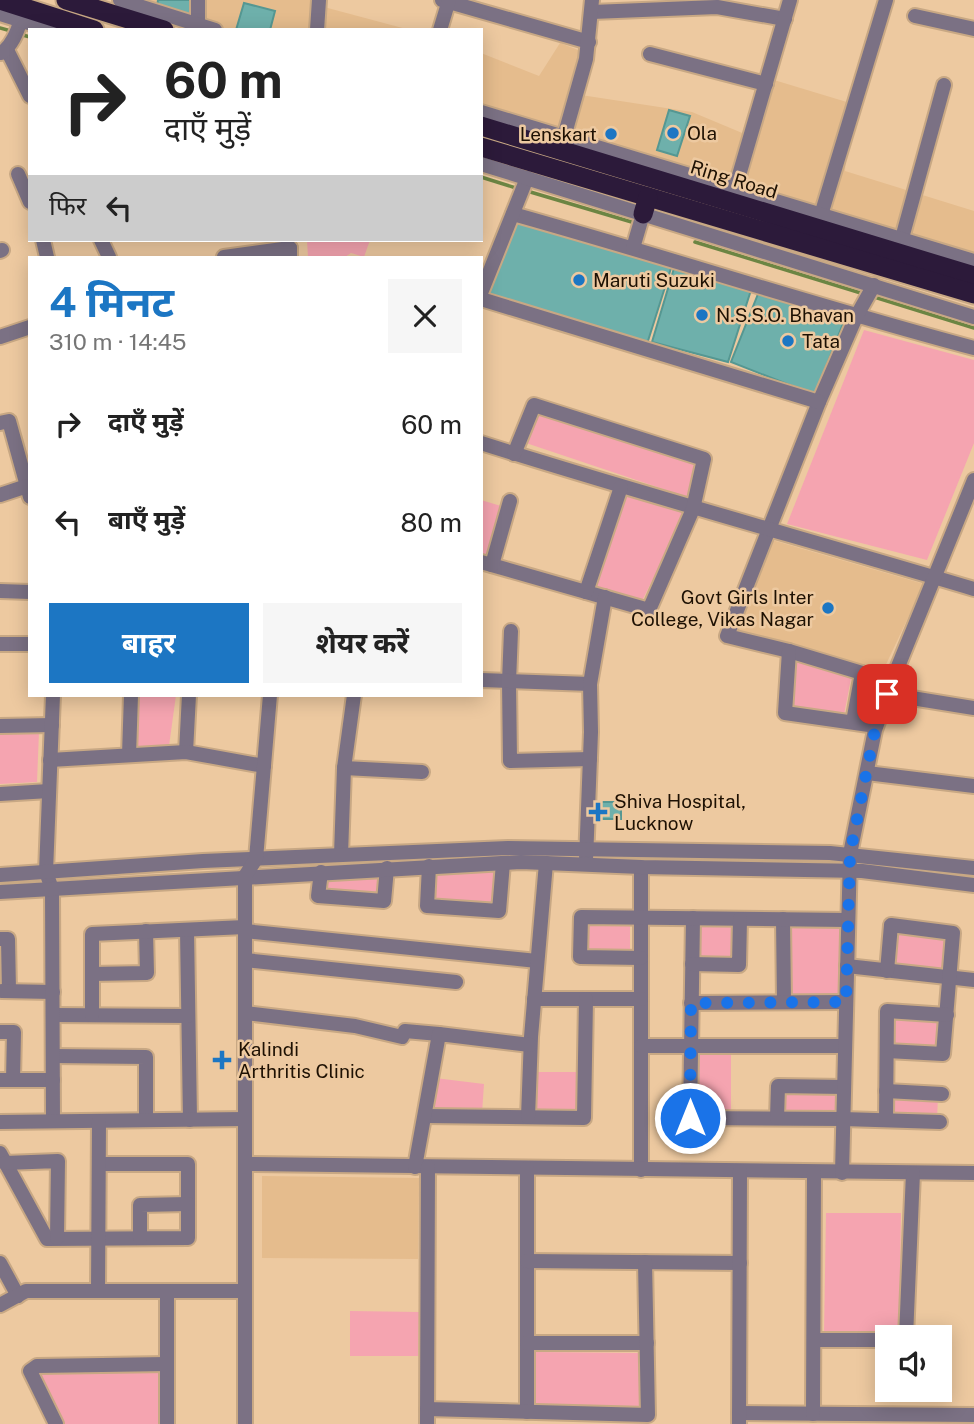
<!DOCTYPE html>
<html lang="hi">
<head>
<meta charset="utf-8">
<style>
  body { margin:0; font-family:"Public Sans","Noto Sans Devanagari",sans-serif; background:#f6f6f6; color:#222; height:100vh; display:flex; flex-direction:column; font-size:26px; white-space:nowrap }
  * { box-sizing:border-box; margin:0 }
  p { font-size:23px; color:#767676 }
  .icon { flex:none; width:38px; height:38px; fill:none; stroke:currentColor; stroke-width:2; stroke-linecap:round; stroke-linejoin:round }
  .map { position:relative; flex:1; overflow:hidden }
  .panel { position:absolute; left:28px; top:256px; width:455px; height:441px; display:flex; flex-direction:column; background:#fff; border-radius:0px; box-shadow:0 4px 18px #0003 }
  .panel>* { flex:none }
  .guide { position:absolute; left:28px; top:28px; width:455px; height:214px; border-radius:0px; box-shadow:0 4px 18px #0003; background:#fff; color:#222; overflow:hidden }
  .controls { position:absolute; left:875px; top:1325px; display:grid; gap:14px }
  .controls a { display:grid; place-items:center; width:77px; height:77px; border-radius:0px; background:#fff; box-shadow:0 4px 18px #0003; font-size:35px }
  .pin { position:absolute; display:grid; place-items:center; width:60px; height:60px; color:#fff; margin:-30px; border-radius:14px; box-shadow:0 4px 10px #0006 }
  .me { position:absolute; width:77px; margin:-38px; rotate:0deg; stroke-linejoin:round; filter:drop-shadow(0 0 5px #0008) }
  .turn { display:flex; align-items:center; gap:24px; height:147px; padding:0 21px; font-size:32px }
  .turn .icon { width:91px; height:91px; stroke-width:2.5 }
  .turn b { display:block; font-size:49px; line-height:60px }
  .then { display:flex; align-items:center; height:66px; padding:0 21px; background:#0003; gap:14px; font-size:26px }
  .round { display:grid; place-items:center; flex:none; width:74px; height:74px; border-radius:0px; background:#f6f6f6 }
  .overview { display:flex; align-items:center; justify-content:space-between; height:119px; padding:0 21px }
  h1 { font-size:42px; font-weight:700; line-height:52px; color:#1c76c3 }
  .action { display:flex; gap:14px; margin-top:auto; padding:14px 21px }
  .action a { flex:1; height:80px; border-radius:0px; background:#1c76c3; color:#fff; font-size:28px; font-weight:700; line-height:80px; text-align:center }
  .action a+a { background:#f6f6f6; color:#222 }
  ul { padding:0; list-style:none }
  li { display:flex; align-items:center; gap:21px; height:98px; padding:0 21px }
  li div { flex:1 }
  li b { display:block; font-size:26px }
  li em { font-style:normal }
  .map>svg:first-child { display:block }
  .built { fill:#e5bc8d }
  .green { fill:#f5a4b0 }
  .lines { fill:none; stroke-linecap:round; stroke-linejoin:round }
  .stream { stroke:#6c8543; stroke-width:3.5 }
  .building { fill:#6eb0ab; stroke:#559792; stroke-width:2 }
  .minor-casing { stroke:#c8a884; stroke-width:18 }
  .tertiary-casing { stroke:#c8a884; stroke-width:18 }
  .trunk-casing { stroke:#c8a884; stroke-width:23 }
  .minor { stroke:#7b7184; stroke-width:14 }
  .tertiary { stroke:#7b7184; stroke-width:14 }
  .trunk { stroke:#2c1a3a; stroke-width:19 }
  .route { stroke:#1a73e8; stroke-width:12; stroke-dasharray:0 21.6 }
  .poi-dot { fill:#1c76c3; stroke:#edc9a0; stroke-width:2.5 }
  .labels { text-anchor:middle; stroke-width:5; stroke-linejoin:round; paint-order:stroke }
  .poi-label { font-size:19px; fill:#1e1103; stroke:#edc9a0; text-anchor:start }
  .street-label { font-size:19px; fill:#1e1103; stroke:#edc9a0 }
</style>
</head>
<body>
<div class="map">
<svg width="974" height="1424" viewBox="0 0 974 1424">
  <rect width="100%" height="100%" fill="#edc9a0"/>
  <g class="built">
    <polygon points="135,0 315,0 312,30 227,30"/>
    <polygon points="324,7 410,30 322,30"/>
    <polygon points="560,43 594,56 581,95 692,112 747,135 735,181 481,105 481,53 539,76"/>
    <polygon points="774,80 850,103 845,171 974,211 974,256 789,200 742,179"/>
    <polygon points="772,540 924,584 881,675 733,633"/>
    <polygon points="262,1176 419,1178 418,1259 262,1258"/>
  </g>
  <g class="green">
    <polygon points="307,240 370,240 364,257 351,253 345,257 308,257"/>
    <polygon points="864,330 974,360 974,443 927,560 787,524"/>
    <polygon points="535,412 697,461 687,497 523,442"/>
    <polygon points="626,496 686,512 641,603 594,587"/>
    <polygon points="481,500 501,506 488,558 481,556"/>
    <polygon points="791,657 852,673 844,715 788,707"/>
    <polygon points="139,695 176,695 169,746 137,746"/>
    <polygon points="39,732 37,782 0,784 0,733"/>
    <polygon points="496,871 495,906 433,902 436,874"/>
    <polygon points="381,878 379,895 326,891 327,880"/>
    <polygon points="630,921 630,952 586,953 586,922"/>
    <rect x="700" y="925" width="35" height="34"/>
    <polygon points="788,925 841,925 842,997 789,997"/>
    <polygon points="894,930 946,935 943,969 891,964"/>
    <polygon points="894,1017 941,1019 940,1050 892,1048"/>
    <rect x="697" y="1052" width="34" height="62"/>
    <rect x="534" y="1072" width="46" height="40"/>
    <polygon points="435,1078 484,1084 482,1113 430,1112"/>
    <polygon points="837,1090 837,1114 783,1115 783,1091"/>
    <polygon points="891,1095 938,1097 937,1119 890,1117"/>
    <polygon points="826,1213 901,1213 899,1334 824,1333"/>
    <polygon points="350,1311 419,1312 418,1356 350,1356"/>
    <polygon points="534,1352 640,1353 640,1408 534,1407"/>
    <polygon points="159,1372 159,1424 65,1424 39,1374"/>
  </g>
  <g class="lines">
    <g class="stream">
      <polyline points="0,28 11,31"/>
      <polyline points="19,34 30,37"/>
      <polyline points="481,177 519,189"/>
      <polyline points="527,191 635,223"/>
      <polyline points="695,242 864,294"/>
      <polyline points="871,296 974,328"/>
    </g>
  </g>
  <g class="building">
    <polygon points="158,0 195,0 195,20 157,6"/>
    <polygon points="244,3 275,11 270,30 236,30"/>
    <polygon points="669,110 690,116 677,156 657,150"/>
    <polygon points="517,218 672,265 647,344 483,296"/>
    <polygon points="675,265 752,287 728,362 652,342"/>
    <polygon points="760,289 844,321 815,395 731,362"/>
    <rect x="592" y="802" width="29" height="17"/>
  </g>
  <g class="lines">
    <defs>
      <g id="minor">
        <polyline points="198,0 198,25"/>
        <polyline points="442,0 589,42"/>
        <polyline points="592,12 717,7 785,19"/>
        <polyline points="915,16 974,29"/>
        <polyline points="317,30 319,0"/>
        <polyline points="440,30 449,0"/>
        <polyline points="7,50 30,96"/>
        <path d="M1 53C12 46 17 32 21 20"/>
        <polyline points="650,54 766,84"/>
        <polyline points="564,137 586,59 592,0"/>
        <polyline points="18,174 30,202"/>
        <polyline points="735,189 790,0"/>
        <path d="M513 214C667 257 819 307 974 348"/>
        <polyline points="821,215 886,0"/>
        <polyline points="43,240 47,257"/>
        <polyline points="101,240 109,257"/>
        <polyline points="633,248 643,214"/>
        <polyline points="899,249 944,85"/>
        <polyline points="0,251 2,250"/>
        <polyline points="224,257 290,248"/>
        <polyline points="874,285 856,317 819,402 727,636 789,651 892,682"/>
        <polyline points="481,293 527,178"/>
        <polyline points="481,299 819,402"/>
        <polyline points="0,337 30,327"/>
        <polyline points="0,423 9,421 30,497"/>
        <path d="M481 443C645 495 810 540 974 589"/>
        <polyline points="0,495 27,486"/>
        <polyline points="481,562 649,610 693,509 704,459 534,405 514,454"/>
        <polyline points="492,565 510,501"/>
        <polyline points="0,591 30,592"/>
        <polyline points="586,592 621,487"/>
        <polyline points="511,631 509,682 510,761 590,759"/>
        <polyline points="0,644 30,644"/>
        <polyline points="789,651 785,713 876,726"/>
        <polyline points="481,680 590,684"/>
        <polyline points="887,694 974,708"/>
        <polyline points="853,722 862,673"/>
        <polyline points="0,726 52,725"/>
        <polyline points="186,752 189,695"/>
        <polyline points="129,755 131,695"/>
        <polyline points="50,760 186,752 264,766"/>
        <polyline points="344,768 422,772"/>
        <polyline points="867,773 974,786"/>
        <polyline points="0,794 49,791"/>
        <polyline points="341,855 344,768 354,695"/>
        <polyline points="586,860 591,732 590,684 605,597"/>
        <polyline points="429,866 427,906 499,911 503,863"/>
        <polyline points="641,867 641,1170"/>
        <polyline points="321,872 318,896 384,901 387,868"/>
        <polyline points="693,918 690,1118 843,1119 940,1122"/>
        <polyline points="783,919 784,1002"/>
        <polyline points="187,930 190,1120"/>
        <polyline points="245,931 537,961"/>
        <polyline points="0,939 8,939 9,991"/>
        <polyline points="641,958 580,957 581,917 847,920"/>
        <polyline points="245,960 456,982"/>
        <polyline points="692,964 739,965 740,919"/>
        <polyline points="847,966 974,980"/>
        <polyline points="92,974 147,973 146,931"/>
        <polyline points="2,991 53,992"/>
        <polyline points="534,999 641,999"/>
        <polyline points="691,1003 846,1002"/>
        <polyline points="245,1013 355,1026 402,1037 405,1031 439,1034"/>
        <polyline points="53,1015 188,1016"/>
        <polyline points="92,1015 92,934 245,927"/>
        <polyline points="0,1032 14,1032 13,1080"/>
        <polyline points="641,1046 845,1046"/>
        <polyline points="887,1051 943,1054 953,933 891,925 887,971"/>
        <polyline points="53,1056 146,1057 146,1120"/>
        <polyline points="0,1080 53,1080"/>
        <polyline points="886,1091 942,1094"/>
        <polyline points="425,1116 584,1118 586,999"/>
        <polyline points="528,1117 531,1037 546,863"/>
        <polyline points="777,1118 778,1086 844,1087"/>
        <polyline points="886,1120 887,1011 947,1015"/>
        <polyline points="53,1121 52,889 46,872 53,695"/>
        <polyline points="0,1122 245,1119"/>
        <polyline points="0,1153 47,1239 188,1238 188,1164 99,1164"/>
        <polyline points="5,1163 58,1161 57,1238"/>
        <polyline points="246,1164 974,1173"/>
        <polyline points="415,1167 439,1034 530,1045"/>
        <polyline points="527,1169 527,1412"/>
        <polyline points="842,1173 850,854 875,730 897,669 974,480"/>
        <polyline points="140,1238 140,1205 188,1204"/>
        <polyline points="527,1261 740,1263"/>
        <polyline points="0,1263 18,1296"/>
        <polyline points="98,1291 99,1121"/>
        <polyline points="0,1305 26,1291 245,1291"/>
        <polyline points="906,1337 913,1173"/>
        <polyline points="815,1340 887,1340"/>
        <polyline points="527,1343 647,1343"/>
        <polyline points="427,1409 648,1415 645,1262"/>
        <polyline points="739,1413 974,1415"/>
        <polyline points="813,1414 814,1173"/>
        <polyline points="56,1424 30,1371 37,1366 167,1364"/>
        <polyline points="167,1424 167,1291"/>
        <polyline points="427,1424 428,1167"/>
        <polyline points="739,1424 740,1171"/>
      </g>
      <g id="tertiary">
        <polyline points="120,0 215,30"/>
        <polyline points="0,14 51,30"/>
        <polyline points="481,112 974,261"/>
        <polyline points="481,164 974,317"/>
        <polyline points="290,248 290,257"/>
        <polyline points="0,875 203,861 508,848 830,853 974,868"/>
        <polyline points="0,892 521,862 641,867 862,871 974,885"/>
        <polyline points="245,1424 245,876 256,859 270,695"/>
      </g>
      <g id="trunk">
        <polyline points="0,0 94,30"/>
        <polyline points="66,0 164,30"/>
        <polyline points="481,126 974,276"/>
        <polyline points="481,147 974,294"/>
        <polyline points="643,214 648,197"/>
      </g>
    </defs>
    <use href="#minor" class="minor-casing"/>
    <use href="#tertiary" class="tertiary-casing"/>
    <use href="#trunk" class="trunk-casing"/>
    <use href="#minor" class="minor"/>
    <use href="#tertiary" class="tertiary"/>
    <use href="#trunk" class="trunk"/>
  </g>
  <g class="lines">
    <polyline class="route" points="690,1118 691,1003 846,1002 850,854 875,730 887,694"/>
  </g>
  <g class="poi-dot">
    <circle cx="673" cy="133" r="7"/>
    <circle cx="611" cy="134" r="7"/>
    <circle cx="579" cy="280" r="7"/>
    <circle cx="702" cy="315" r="7"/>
    <circle cx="788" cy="341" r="7"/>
    <circle cx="828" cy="608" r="7"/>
    <path d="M594.5 801.5h7v7h7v7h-7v7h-7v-7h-7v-7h7z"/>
    <path d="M218.5 1049.5h7v7h7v7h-7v7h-7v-7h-7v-7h7z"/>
  </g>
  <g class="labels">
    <g class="poi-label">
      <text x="687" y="140">Ola</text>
      <text x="597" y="141" text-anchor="end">Lenskart</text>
      <text x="593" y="287">Maruti Suzuki</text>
      <text x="716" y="322">N.S.S.O. Bhavan</text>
      <text x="802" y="348">Tata</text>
      <text x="814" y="604" text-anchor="end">Govt Girls Inter<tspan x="814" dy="22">College, Vikas Nagar</tspan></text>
      <text x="614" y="808">Shiva Hospital,<tspan x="614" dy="22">Lucknow</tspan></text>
      <text x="238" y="1056">Kalindi<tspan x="238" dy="22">Arthritis Clinic</tspan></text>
    </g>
    <g class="street-label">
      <text transform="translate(734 179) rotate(17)" y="7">Ring Road</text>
    </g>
  </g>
</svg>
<div class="controls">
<a><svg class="icon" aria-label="sound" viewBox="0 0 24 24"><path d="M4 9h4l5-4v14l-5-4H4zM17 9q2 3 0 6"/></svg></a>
</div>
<div class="pin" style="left:887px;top:694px;background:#d93025"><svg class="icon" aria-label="arrive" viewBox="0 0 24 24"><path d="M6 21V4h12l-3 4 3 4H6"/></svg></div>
<svg class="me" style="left:690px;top:1118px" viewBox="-20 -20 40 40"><circle r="17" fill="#1a73e8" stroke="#fff" stroke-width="3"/><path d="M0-11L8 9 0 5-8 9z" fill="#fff"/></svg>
<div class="guide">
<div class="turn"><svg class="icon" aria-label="right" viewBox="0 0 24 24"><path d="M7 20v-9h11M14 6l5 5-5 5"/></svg><div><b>60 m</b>दाएँ मुड़ें</div></div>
<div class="then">फिर<svg class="icon" aria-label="left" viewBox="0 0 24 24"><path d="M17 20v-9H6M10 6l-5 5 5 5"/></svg></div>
</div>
<section class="panel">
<div class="overview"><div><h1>4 मिनट</h1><p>310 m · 14:45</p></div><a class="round"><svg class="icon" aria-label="close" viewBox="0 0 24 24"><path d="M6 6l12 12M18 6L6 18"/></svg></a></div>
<ul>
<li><svg class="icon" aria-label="right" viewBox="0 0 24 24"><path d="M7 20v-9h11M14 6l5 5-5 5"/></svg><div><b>दाएँ मुड़ें</b></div><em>60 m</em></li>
<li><svg class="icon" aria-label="left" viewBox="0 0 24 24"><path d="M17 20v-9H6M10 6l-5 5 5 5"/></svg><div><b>बाएँ मुड़ें</b></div><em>80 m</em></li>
</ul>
<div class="action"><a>बाहर</a><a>शेयर करें</a></div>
</section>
</div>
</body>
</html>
